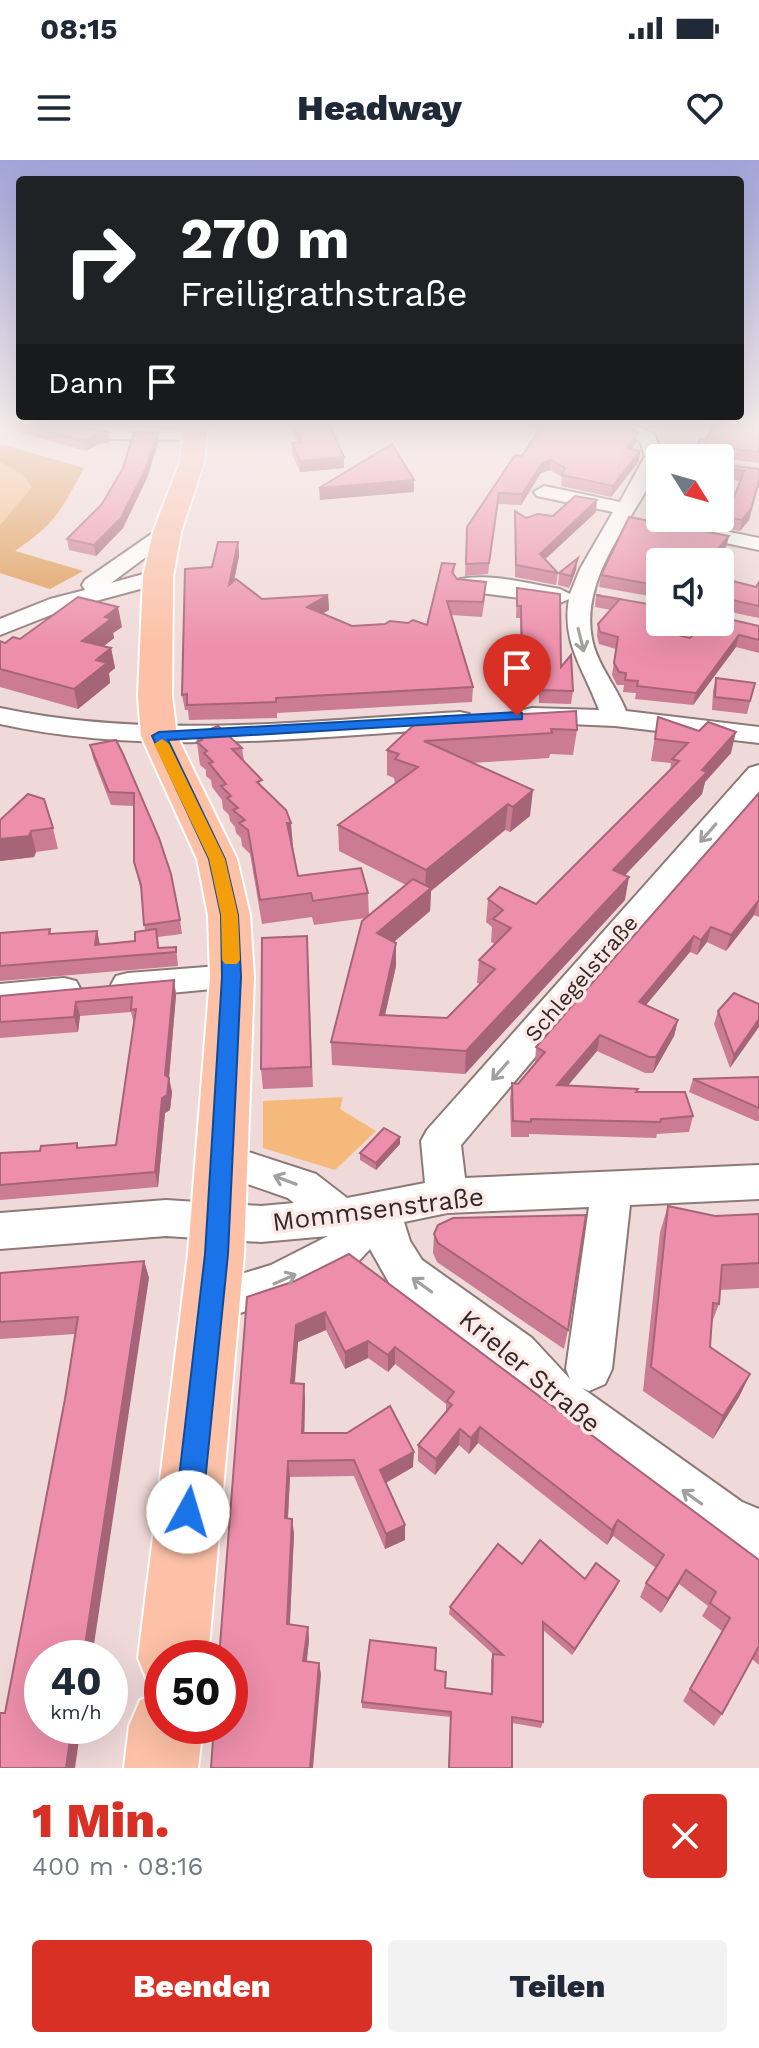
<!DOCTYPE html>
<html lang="de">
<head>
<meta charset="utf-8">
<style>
  body { margin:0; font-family:"Work Sans",sans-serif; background:#f2f2f3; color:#1f2937; height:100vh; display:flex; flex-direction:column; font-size:30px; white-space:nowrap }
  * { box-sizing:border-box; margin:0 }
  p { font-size:26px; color:#747a83 }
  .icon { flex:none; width:44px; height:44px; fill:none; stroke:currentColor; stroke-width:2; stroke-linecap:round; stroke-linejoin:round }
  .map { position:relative; height:1608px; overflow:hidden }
  .side { display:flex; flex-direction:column; background:#fff; flex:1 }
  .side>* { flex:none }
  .guide { position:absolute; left:16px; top:16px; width:728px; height:244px; border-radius:8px; box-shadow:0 8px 32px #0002; background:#202124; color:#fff; overflow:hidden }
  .needle { width:52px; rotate:127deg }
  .buttons { position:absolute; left:646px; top:284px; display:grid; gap:16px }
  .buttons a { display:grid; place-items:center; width:88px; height:88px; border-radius:8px; background:#fff; box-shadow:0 8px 32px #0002; font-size:40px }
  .speed { position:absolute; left:24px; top:1480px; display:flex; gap:16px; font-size:40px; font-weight:700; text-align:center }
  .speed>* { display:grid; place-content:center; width:104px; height:104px; border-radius:50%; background:#fff; box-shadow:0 8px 32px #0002; line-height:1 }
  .speed small { font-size:20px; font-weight:400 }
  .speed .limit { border:12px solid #d22; background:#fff; color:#111 }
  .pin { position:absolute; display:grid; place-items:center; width:68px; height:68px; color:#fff; margin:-82px -34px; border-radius:50% 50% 50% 0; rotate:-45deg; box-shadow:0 0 8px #0007 }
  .pin .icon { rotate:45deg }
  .me { position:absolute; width:88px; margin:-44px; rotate:6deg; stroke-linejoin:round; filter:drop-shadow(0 0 6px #0008) }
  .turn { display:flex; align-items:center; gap:28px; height:168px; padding:0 32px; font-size:36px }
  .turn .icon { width:104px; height:104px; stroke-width:2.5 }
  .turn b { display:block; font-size:56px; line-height:68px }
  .then { display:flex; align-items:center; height:76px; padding:0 32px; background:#0003; gap:16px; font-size:30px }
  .round { display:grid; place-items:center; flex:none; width:84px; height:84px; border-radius:8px; background:#f2f2f3 }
  .head { display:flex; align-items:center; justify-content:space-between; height:136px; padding:0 32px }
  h1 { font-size:48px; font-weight:800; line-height:60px; color:#d93025 }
  .action { display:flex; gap:16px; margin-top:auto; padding:16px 32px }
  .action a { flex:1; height:92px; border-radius:8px; background:#d93025; color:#fff; font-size:32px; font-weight:800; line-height:92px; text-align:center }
  .action a+a { background:#f2f2f3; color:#1f2937 }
  .status { display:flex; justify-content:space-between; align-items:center; height:56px; padding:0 40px; background:#fff; direction:ltr }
  .status svg { height:22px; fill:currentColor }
  header { display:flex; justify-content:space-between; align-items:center; height:104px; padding:0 32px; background:#fff; font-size:36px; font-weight:800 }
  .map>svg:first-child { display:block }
  .green { fill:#f6b97c }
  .forest { fill:#df9b54 }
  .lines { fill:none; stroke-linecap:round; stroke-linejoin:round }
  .minor-casing { stroke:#8c7978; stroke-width:4 }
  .major-casing { stroke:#fff; stroke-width:4 }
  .minor { fill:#fff; fill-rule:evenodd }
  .major { fill:#fcc1a7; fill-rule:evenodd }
  .wall { fill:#cc7b94 }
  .shaded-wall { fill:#a66478 }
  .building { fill:#ed8fac; stroke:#a66478; stroke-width:2 }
  .oneway { stroke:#a29f9f }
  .route { fill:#1a73e8; stroke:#114b97; stroke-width:2 }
  .slow { fill:#f59e0b }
  .labels { text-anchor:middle; stroke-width:7; stroke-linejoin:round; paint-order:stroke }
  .street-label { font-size:22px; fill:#312929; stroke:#fde8e6 }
  .near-street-label { font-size:26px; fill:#312929; stroke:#fde8e6 }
</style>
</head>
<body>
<div class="status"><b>08:15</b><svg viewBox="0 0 49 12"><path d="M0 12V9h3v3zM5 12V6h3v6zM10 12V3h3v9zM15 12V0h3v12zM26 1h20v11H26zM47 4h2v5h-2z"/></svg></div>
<header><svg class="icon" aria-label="menu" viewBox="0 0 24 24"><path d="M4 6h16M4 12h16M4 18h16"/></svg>Headway<svg class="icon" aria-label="heart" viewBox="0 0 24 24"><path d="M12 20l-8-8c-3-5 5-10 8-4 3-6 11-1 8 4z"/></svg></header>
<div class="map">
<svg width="759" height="1608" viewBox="0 0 759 1608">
  <rect width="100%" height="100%" fill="#f0dad9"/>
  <g class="green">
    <path d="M0 284 84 308C61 351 56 363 15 391L83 411 50 429 0 413Z"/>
    <polygon points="343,937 340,949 376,971 335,1010 263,988 263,941"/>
  </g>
  <path class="forest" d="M0 284 84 308C60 352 56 362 15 391L83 411 50 429 0 413V365L32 327 22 314 0 302Z"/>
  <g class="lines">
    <defs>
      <g id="minor">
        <polygon points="51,264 197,270 206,275 197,280 111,279 54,268"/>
        <path d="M610 264H633L654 274 663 296C658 301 653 318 648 327 623 372 581 423 592 479 597 505 617 527 626 551L759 567V583L615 566 523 562 519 556 523 550 532 548 599 550C585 511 561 483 569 439L560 443 457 430 454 425 457 420C489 412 528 424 560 429L570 434 580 409 613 352 537 336 534 332 544 326 620 342 645 296 640 281Z"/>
        <polygon points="685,363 759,378 759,390 678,373 674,369"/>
        <polygon points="167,366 174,368 178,372 174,376 111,423 158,410 169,417 166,422 66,449 0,475 0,459 50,439 85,430 82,425 85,420 160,368"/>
        <path d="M0 548C150 580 308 561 460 552L469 554 473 560 469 566 460 568C308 577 150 597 0 564Z"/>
        <path d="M759 605V632L461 985 465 1018 759 1005V1039L630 1045 612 1209 605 1224 589 1231 582 1228 742 1342 759 1349V1401L706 1378 530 1245 500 1208 392 1128 370 1089 357 1103 295 1136 211 1162 195 1156 189 1142 195 1128 271 1105 328 1076 261 1082 166 1076 0 1089V1053L166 1040 261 1046 294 1043 288 1038 207 1010 201 999 207 988 221 983 316 1014 347 1038 425 1023 421 981 427 970 749 608ZM589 1047 566 1209 570 1219 532 1178 422 1100 410 1081 404 1062 447 1053Z"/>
        <polygon points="232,805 244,808 249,817 244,826 128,837 116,834 111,825 116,816 128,813"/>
        <polygon points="64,818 76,821 81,830 76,839 0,848 0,824"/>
      </g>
      <g id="major">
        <polygon points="184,264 208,264 204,302 181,372 173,417 172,536 177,576 237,699 250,755 254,817 244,1094 208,1498 162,1498 162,1529 148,1523 138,1498 188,1094 210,817 208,755 197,699 141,576 138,536 143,417 153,372 180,302"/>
        <polygon points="162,1531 162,1566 203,1566 198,1608 124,1608 129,1566 140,1540"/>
      </g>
    </defs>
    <use href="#minor" class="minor-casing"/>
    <use href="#major" class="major-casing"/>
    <use href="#minor" class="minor"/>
    <use href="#major" class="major"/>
  </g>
  <g class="wall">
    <polygon points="0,264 64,264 110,282 99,284 86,291 0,267"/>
    <polygon points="289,264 329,264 344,297 344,308 300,312 292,294 292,283 297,282"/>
    <polygon points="508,264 623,264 638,272 636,282 632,289 640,291 639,301 611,337 561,326 562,317 550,310 541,313 521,345 498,344 488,414 465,416 467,367 522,296 539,270"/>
    <polygon points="713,264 759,264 759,303 721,298 722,304 759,309 759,325 749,360 740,371 674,358 720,358 720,348 729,350 740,321 720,318 720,298 705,280 714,265"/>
    <polygon points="157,273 158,283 147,318 123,368 96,396 69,390 67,379 102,344"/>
    <polygon points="660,335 660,355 646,353 648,342"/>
    <polygon points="515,351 526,358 596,352 545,399 558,413 556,425 515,417"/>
    <polygon points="729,376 726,387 713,402 660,402 660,438 599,427 601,415"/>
    <polygon points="238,382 239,396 234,421 262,439 328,435 329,450 322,454 352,466 427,465 455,404 454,415 457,419 485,437 482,457 451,455 473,527 472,542 277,553 277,558 189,560 188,550 185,550 182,535 212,407"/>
    <polygon points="576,410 569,428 558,425 559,413"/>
    <polygon points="759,422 759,458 721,450 720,452 720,439 756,427"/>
    <polygon points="517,428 561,507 573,531 571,544 539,543 539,531 526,531 525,505 521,505 520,458 516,458"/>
    <polygon points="596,435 660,446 660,462 662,462 656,469 690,478 759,466 759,493 736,487 693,545 635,539 636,533 623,532 624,525 617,525 612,515 616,489 599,484 597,476 598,464 611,450 595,447"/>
    <polygon points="122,467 113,473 114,478 104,486 111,488 115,508 109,513 110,523 78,549 0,527 0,481 5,483"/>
    <polygon points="716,518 755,523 747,554 712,550 713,531"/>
    <polygon points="658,557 731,593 705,622 702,634 625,715 625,740 465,914 332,905 331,882 366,758 314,765 312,757 262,764 250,694 242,686 241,678 236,673 235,667 230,661 229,655 223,649 222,640 212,627 211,620 206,616 206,610 200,605 196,575 242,588 244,601 262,626 293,686 298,716 368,733 369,756 406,725 339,691 338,665 395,624 394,618 387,615 387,590 419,560 577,570 573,595 550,594 549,598 472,603 530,656 510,672 505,670 431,731 430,751 394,782 396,783 396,806 385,855 447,858 480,824 477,823 479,800 495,784 491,782 492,767 486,762 488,739 536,744 670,611 671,603 651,601"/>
    <polygon points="116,580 180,760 182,774 158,777 159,788 176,787 178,806 0,821 0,773 50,769 51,774 97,771 100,784 135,781 145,771 141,731 134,702 134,646 111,645 93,598 90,585"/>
    <polygon points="759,633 759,757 754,755 726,791 707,782 697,795 690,792 646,845 678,860 674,876 653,913 645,913 597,891 567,926 638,929 637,932 693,956 689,972 657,974 656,978 529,974 529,977 511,977 510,939 512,923 518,924 535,903 536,887"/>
    <polygon points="0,660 53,668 58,689 36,692 34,697 0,701"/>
    <polygon points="308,796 313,927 263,929 261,909"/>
    <polygon points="174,820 176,835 169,918 172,932 170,950 165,953 158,1027 0,1040 0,993 40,991 77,983 78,988 116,985 134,864 131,852 80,856 78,872 0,878 0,836"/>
    <polygon points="759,844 730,908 714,864 718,851"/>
    <polygon points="759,917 759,961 756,961 689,932 693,919"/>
    <polygon points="400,977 400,984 376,1010 360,1000 360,993"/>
    <polygon points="668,1046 715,1056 759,1054 759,1128 720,1130 719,1144 711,1165 710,1187 750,1214 739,1237 713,1279 643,1231 660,1072"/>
    <polygon points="434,1074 568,1170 564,1189 437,1102 433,1093"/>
    <polygon points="144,1101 149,1118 5,1553 65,1239 75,1174 0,1179 0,1113"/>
    <polygon points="295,1121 712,1365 759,1400 759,1505 752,1499 722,1554 714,1566 683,1541 722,1471 702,1456 708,1446 679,1424 661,1453 640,1437 646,1423 656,1408 613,1376 607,1385 478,1283 469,1294 459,1285 435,1315 418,1301 418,1285 446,1252 446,1244 395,1204 388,1212 368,1198 345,1209 326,1170 298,1182 295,1223 304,1224 305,1240 304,1273 413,1307 386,1323 405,1365 405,1380 385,1389 354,1316 290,1317 288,1359 292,1359 294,1374 290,1464 308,1467 309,1480 307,1501 319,1503 321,1515 211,1608"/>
    <polygon points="522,1404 585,1419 616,1428 572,1495 543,1470 543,1562 541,1568 512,1563 512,1608 448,1608 451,1557 362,1548 362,1542 435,1510 445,1528 491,1534 491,1500 493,1494 449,1454 450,1447"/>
  </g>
  <g class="shaded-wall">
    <polygon points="109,272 110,282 99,284 86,291 84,281 97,274"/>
    <polygon points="638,272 636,282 625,298 627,288"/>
    <polygon points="157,273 158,283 147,318 123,368 96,396 94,385"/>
    <polygon points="640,291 639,301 611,337 613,326"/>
    <polygon points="344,297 344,308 300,312 300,301"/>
    <polygon points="551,300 550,310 541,313 521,345 522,334 542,303"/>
    <polygon points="414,320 414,332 320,340 319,328"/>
    <polygon points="759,320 749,360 740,371 742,360"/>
    <polygon points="597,340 596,352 539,405 540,394"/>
    <polygon points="729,376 726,387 713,402 706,402"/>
    <polygon points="238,382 239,396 230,440 229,425"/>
    <polygon points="578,398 576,410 569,428 571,416"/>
    <polygon points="328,435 329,450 307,462 307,447"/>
    <polygon points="118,447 122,467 113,473 114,478 85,501 82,481 105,457"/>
    <polygon points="660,456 660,462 662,462 648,480 650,468"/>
    <polygon points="739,475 736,487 693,545 696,533"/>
    <polygon points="111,488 115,508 109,513 110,523 78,549 74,529 96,500"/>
    <polygon points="736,572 731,593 705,622 702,634 609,732 613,710"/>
    <polygon points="533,630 530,656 510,672 513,647"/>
    <polygon points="508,644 505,670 431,731 430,751 377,796 377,773 425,733 426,710"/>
    <polygon points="287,663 291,663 293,686 289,687"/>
    <polygon points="31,671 36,692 34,697 0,701 0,679"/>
    <polygon points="629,717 625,740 465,914 466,891"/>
    <polygon points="759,740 754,755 726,791 731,775"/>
    <polygon points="711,767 707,782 697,795 701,780"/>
    <polygon points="97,771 100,786 99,800 95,785"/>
    <polygon points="694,776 690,792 636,857 639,842"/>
    <polygon points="396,783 396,806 380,877 380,855"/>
    <polygon points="174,820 176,835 169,918 172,932 170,950 165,953 158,1027 155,1012"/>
    <polygon points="76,842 80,856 78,872 74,857"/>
    <polygon points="759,859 759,867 730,908 734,895"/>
    <polygon points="678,860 674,876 653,913 656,897"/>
    <polygon points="600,875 597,891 555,941 557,925"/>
    <polygon points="400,977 400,984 376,1010 376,1003"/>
    <polygon points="144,1101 149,1118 92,1498 83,1498"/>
    <polygon points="325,1152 326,1170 298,1182 293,1240 291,1223 296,1165"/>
    <polygon points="368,1181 368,1198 345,1209 345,1192"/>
    <polygon points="395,1187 395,1204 388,1212 388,1195"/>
    <polygon points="750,1214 739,1237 713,1279 723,1256"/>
    <polygon points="304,1224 305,1240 304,1289 302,1273"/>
    <polygon points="480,1267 478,1283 469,1294 471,1278"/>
    <polygon points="460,1269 459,1285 435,1315 436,1299"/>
    <polygon points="414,1292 413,1307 380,1326 380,1310"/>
    <polygon points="288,1301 290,1317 287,1374 285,1358"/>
    <polygon points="292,1359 294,1374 289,1478 287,1464"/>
    <polygon points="618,1360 613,1376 607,1385 612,1370"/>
    <polygon points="405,1365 405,1380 385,1389 386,1374"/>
    <polygon points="686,1410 679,1424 661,1453 668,1439"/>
    <polygon points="619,1421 616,1428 572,1495 575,1489"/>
    <polygon points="308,1467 309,1480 305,1514 303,1501"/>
    <polygon points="319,1503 321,1515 313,1608 310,1608"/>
    <polygon points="72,1566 81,1566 75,1608 66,1608"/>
  </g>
  <g class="building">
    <polygon points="20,264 64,264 109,272 97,274 84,281"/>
    <polygon points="293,264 329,264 344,297 300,301 292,283 302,282"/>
    <polygon points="543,264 622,264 638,272 627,288 640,291 613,326 562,315 565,308 551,300 542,303 522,334 499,333 489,403 466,404 467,367 515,295 522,296"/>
    <polygon points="715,264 759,264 759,292 720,287 722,304 759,309 759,320 751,349 742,360 720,356 720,348 729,350 744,311 720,307 720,298 690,298 700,279 705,280"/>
    <polygon points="134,272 157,273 146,308 121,358 94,385 67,379 102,344 123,308"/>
    <polygon points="392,284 414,320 319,328"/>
    <polygon points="657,334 660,335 660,344 648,342"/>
    <polygon points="575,336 597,340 540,394 558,413 516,405 515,351 526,358 538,354 553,356"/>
    <polygon points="629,357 729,376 706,402 660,402 660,426 601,415"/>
    <polygon points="218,382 238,382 229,425 236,419 262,439 328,435 307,447 352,466 385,464 390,461 408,463 413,460 427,465 442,403 455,404 452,412 457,419 486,422 483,442 447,441 473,527 276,538 276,542 187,545 187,534 182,535 185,409 212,407"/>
    <polygon points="578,398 571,416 559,413"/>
    <polygon points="733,421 756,427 759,422 759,446 723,438 720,446 720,439"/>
    <polygon points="517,428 560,434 561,507 571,495 573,531 540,530 541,519 527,518 526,492 522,492 521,446 517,446"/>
    <polygon points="596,435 660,446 660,456 650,468 690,478 702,462 720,462 720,457 759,466 759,480 739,475 696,533 637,526 638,521 625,520 626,513 619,512 614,503 618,477 600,472 598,464 620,439"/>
    <polygon points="78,437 118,447 105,457 111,459 82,481 111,488 96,500 107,503 74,529 0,509 0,481 5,483 13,477 20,479"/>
    <polygon points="716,518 755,523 750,541 715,537"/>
    <polygon points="576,551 577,570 551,569 552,573 424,581 533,630 513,647 508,644 426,710 338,665 418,607 395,599 399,594 387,590 419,560"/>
    <polygon points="658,557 699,571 708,562 736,572 702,610 707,612 613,710 629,717 466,891 331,882 362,761 413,719 431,728 377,773 396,783 380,855 447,858 495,809 479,800 511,768 493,759 503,750 488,739 500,727 536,744 679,601 672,599 688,583 655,579"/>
    <polygon points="218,566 242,588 232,589 262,620 257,622 286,650 291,663 287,663 298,716 361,708 368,733 313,741 311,733 260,740 248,670 239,663 245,660 233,650 238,648 227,638 231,636 221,626 226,624 209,603 213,602 204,593 207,591 197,582 202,580 196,575"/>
    <polygon points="116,580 123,594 159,678 171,714 180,760 144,765 141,725 134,702 134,633 109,632 90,585"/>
    <polygon points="759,633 759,740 731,775 711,767 701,780 694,776 639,842 678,860 656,897 649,897 600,875 557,925 638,929 636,932 685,932 693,956 661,959 660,962 531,959 531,962 513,961 512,923 518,924 545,892 536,887"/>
    <polygon points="28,634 44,639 53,668 31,671 29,676 0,679 0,660"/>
    <polygon points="50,769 49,774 97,771 95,785 135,781 135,772 156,769 158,788 176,787 176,792 0,806 0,773"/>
    <polygon points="307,776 311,907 261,909 262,778"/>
    <polygon points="174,820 165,915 169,918 167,935 162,938 155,1012 0,1025 0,993 40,991 41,986 77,983 77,988 116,985 136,849 131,850 132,837 76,842 74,857 0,862 0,836"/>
    <polygon points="734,833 759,844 759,859 734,895 718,851"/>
    <polygon points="759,917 759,948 693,919"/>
    <polygon points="384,968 400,977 376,1003 360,993"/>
    <polygon points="668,1046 715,1056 759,1054 759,1103 722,1105 719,1144 713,1143 710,1187 750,1214 723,1256 651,1207"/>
    <polygon points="586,1055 568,1170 438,1083 434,1074 438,1065 453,1058"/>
    <polygon points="349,1094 759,1400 759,1486 722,1554 690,1529 730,1458 710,1443 716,1432 686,1410 668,1439 646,1423 664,1395 618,1360 612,1370 480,1267 471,1278 460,1269 436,1299 418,1285 452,1245 447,1241 454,1232 395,1187 388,1195 368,1181 345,1192 325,1152 296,1165 291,1223 304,1224 302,1273 347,1273 390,1246 414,1292 380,1310 405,1365 386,1374 354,1300 288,1301 285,1358 292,1359 287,1464 308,1467 303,1501 319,1503 310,1608 211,1608 214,1566 230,1566 230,1498 219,1498 247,1137 295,1121"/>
    <polygon points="144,1101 83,1498 42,1498 42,1566 72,1566 66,1608 0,1608 0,1553 5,1553 65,1239 78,1157 0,1162 0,1113"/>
    <polygon points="540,1380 585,1419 596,1403 619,1421 575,1489 543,1462 543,1562 512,1557 512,1608 449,1608 451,1552 362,1542 370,1480 436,1488 435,1510 446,1512 445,1528 492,1534 493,1494 503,1495 450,1447 498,1384 522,1404"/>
  </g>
  <defs><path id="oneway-shaft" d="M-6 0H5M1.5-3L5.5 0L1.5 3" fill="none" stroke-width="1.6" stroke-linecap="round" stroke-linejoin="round" transform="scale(2)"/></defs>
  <g class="oneway">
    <use href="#oneway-shaft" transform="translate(581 480) rotate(76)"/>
    <use href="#oneway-shaft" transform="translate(708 673) rotate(131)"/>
    <use href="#oneway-shaft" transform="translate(500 911) rotate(131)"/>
    <use href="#oneway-shaft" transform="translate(285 1020) rotate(-159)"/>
    <use href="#oneway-shaft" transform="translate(285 1119) rotate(-24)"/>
    <use href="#oneway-shaft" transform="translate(422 1125) rotate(-144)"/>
    <use href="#oneway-shaft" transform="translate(692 1337) rotate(-144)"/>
  </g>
  <linearGradient id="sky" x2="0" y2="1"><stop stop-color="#a3a4da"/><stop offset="0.54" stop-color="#f8eeee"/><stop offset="1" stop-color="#f8eeee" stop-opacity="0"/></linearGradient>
  <rect width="759" height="489" fill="url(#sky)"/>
  <polygon class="route" points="517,552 522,553 522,559 168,580 225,699 238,755 241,817 228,1094 202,1352 198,1362 188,1366 179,1362 175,1352 205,1094 222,817 221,755 209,699 152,576 159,572"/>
  <polygon class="slow" points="162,579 169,584 225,699 238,755 240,800 237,804 225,804 222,800 221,755 209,699 154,584"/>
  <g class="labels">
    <g class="street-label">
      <text transform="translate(581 818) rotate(-49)" y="8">Schlegelstraße</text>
    </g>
    <g class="near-street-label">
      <text transform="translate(378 1049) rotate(-7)" y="9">Mommsenstraße</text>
      <text transform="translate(530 1211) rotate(40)" y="9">Krieler Straße</text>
    </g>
  </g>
</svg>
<div class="buttons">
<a><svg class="needle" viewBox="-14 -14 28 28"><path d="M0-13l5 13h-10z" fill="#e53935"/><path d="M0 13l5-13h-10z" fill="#747a83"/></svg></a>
<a><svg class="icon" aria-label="sound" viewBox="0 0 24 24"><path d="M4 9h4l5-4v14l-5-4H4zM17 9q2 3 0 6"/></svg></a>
</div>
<div class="speed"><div>40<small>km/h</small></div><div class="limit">50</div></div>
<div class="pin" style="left:517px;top:556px;background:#d93025"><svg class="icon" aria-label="arrive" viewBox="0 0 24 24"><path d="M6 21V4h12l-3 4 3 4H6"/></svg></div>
<svg class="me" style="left:188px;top:1352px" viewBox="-20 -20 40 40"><circle r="19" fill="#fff"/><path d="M0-13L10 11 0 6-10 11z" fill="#1a73e8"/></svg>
<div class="guide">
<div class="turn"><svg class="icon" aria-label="right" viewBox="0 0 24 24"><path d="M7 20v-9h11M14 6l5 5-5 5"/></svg><div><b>270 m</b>Freiligrathstraße</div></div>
<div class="then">Dann<svg class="icon" aria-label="arrive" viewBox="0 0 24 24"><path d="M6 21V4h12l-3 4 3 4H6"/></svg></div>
</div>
</div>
<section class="side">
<div class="head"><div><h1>1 Min.</h1><p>400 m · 08:16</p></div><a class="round" style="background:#d93025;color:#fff"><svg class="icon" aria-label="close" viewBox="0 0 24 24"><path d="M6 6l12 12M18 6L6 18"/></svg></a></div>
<div class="action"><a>Beenden</a><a>Teilen</a></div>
</section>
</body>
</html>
